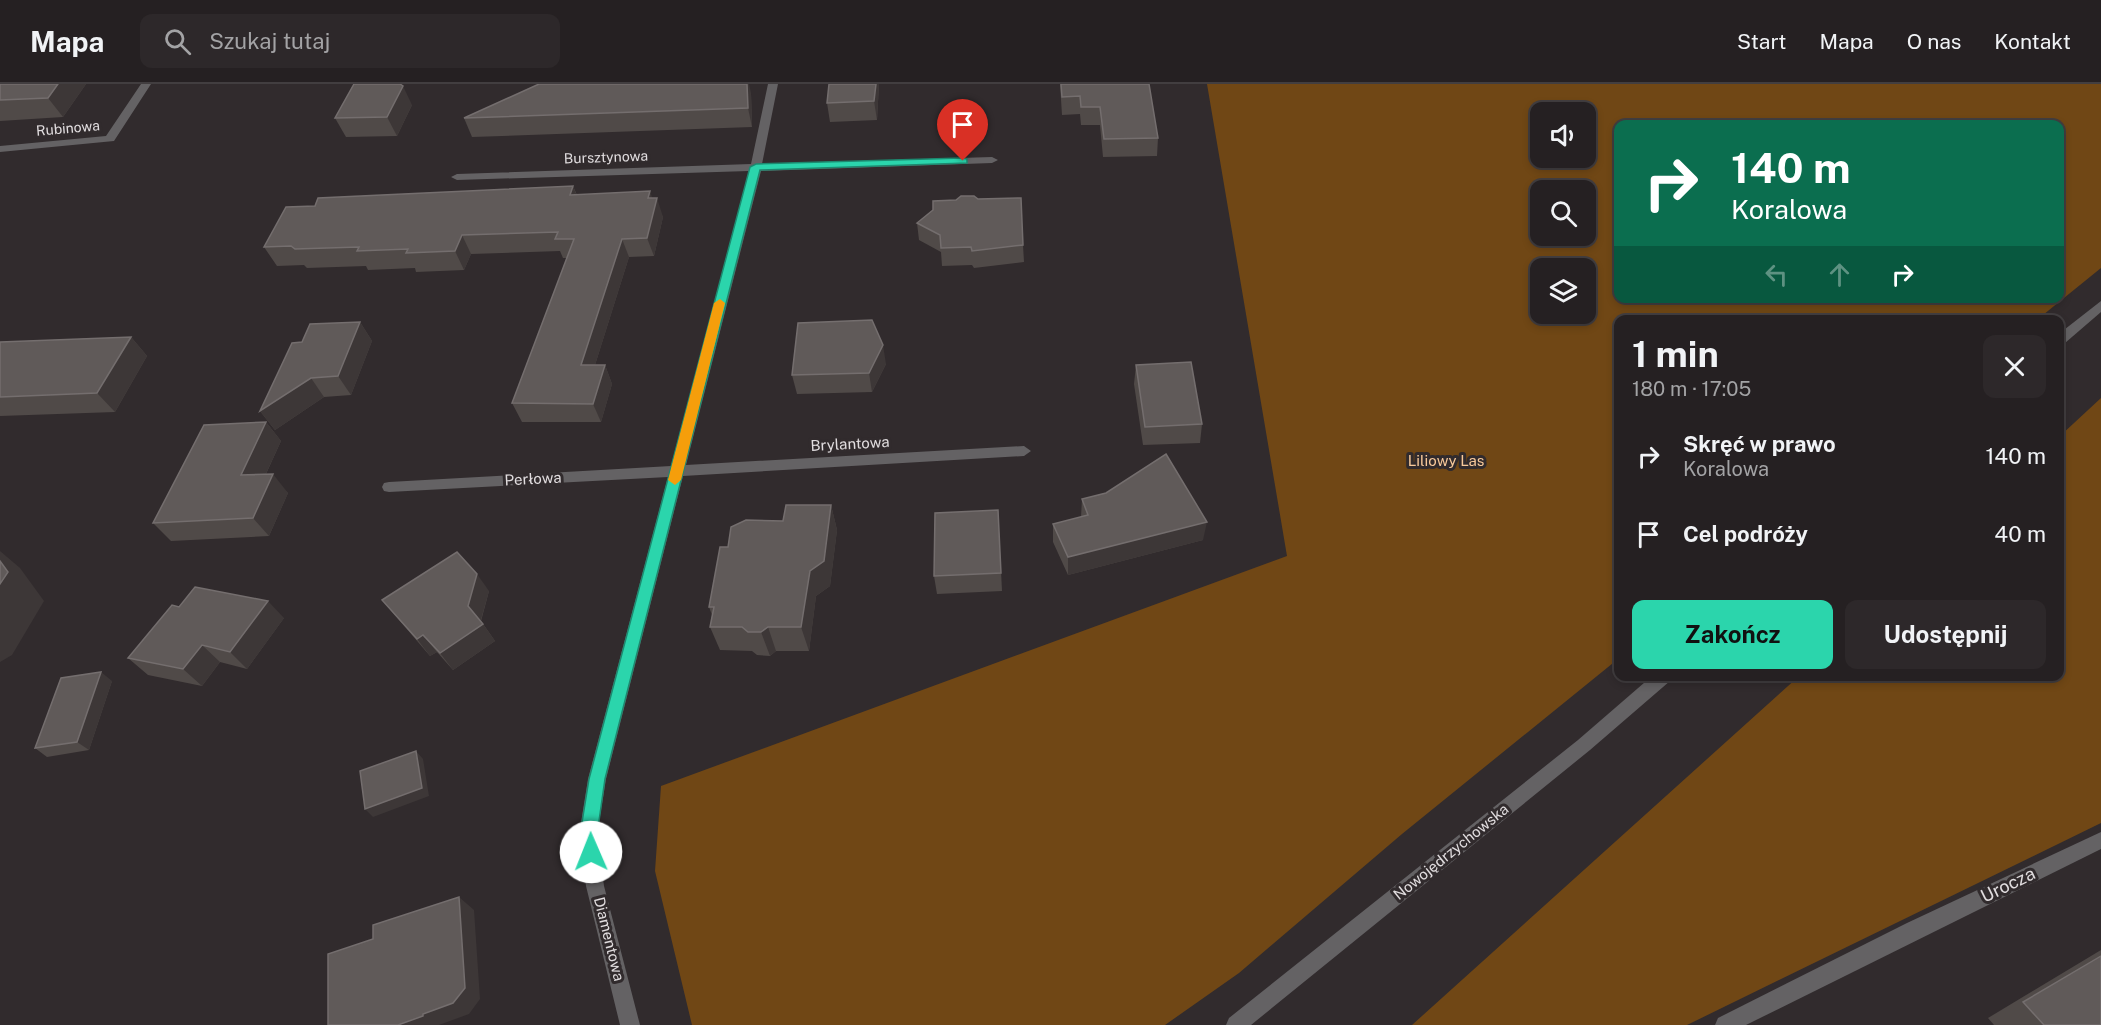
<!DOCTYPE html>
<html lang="pl">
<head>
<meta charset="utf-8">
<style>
  body { margin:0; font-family:"Public Sans",sans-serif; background:#2d282a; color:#f1f3f6; height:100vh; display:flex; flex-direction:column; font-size:22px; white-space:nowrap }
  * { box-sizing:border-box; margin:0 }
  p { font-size:20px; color:#a3a3a5 }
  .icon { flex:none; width:33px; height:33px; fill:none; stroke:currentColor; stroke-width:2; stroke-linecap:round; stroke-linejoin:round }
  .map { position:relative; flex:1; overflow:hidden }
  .sheet { position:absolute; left:1614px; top:231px; width:450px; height:366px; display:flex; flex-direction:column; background:#252022; border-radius:12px; box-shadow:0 3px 9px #0003,0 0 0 2px #423e40 }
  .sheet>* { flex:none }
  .hud { position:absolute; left:1614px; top:36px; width:450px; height:183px; border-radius:12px; box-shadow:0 3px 9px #0003,0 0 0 2px #423e40; background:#0b6e4f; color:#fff; overflow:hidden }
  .buttons { position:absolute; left:1530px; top:18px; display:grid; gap:12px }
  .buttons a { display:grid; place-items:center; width:66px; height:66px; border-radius:12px; background:#252022; box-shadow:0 3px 9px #0003,0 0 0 2px #423e40; font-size:30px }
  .pin { position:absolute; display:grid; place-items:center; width:51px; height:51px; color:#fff; margin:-62px -26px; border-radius:50% 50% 50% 0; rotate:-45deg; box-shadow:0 0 6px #0007 }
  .pin .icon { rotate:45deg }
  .me { position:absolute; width:66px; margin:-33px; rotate:359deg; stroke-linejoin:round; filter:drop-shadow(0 0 4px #0008) }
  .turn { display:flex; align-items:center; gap:21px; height:126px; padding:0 18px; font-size:27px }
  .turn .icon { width:78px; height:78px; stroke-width:2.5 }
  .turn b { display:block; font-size:42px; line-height:51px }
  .lanes { display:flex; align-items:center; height:57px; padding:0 18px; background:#0003; justify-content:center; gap:30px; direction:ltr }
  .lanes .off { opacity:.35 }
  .round { display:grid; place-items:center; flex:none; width:63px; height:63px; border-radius:12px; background:#2d282a }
  .head { display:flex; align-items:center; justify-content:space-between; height:102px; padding:0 18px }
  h1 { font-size:36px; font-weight:700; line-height:45px }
  .cta { display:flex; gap:12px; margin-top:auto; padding:12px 18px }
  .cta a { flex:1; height:69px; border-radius:12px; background:#2bd5ac; color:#111; font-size:24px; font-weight:700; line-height:69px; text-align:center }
  .cta a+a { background:#2d282a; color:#f1f3f6 }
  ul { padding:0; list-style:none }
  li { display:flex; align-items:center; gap:18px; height:78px; padding:0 18px }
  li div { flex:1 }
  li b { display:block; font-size:22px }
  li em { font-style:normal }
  header { display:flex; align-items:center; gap:36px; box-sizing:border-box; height:84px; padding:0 30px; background:#252022; border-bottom:2px solid #423e40 }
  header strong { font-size:28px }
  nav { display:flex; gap:33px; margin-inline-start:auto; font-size:21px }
  .search { width:420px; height:54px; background:#2d282a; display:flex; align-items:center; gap:15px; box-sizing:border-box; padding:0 21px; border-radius:12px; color:#a3a3a5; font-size:22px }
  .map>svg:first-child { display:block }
  .green { fill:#704715; fill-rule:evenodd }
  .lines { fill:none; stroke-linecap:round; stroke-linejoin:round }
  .minor { fill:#646264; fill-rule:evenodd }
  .wall { fill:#504a48 }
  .shaded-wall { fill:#3d3737 }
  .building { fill:#605a59; stroke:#746e6e; stroke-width:1.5 }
  .route { fill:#2bd5ac; stroke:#1c8a70; stroke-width:1.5 }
  .slow { fill:#f59e0b }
  .labels { text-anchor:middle; stroke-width:6; stroke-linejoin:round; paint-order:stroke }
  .far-street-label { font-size:14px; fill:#e1dddf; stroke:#312b2d }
  .street-label { font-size:15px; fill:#e1dddf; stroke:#312b2d }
  .park-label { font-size:15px; fill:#f8c99a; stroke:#312b2d }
  .near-street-label { font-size:18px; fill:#e1dddf; stroke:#312b2d }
</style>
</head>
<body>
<header>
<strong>Mapa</strong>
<div class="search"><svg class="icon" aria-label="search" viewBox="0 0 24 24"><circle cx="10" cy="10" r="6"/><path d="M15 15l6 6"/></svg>Szukaj tutaj</div>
<nav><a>Start</a><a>Mapa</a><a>O nas</a><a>Kontakt</a></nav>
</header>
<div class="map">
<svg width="2101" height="941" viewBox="0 0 2101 941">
  <rect width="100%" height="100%" fill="#312b2d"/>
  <g class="green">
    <path d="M1207 0H2101V184L2038 235 1618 236V575L1402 750 1239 889 1165 941H692L655 787 661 702 1287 472ZM1540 28H1586V74H1540ZM1618 40H2060V214H1618ZM1540 106H1586V152H1540ZM1540 184H1586V230H1540Z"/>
    <polygon points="2101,314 2101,739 1687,941 1412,941 1798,593 2060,592 2060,352"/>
  </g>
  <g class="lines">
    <g class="minor">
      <polygon points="141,0 151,0 114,57 0,68 0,62 106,52"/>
      <polygon points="768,0 778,0 762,80 992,73 998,76 992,79 761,87 686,381 1024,362 1031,367 1024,372 683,392 606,695 597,751 604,802 640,941 620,941 586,802 579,751 588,695 668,393 389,408 384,407 382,403 384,399 389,398 671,382 749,87 457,96 451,93 457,90 751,80"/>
      <polygon points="2101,217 2101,228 2065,259 2060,260 2060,249"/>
      <polygon points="1652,592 1672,592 1670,597 1590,666 1251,941 1226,941 1229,934 1578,656"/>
      <polygon points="2101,748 2101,765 1746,941 1715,941 1718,934 1907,839"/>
    </g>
  </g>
  <g class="wall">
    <polygon points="0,0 86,0 63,33 0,37"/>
    <polygon points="879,0 877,36 830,38 827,19"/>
    <polygon points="1060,0 1149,0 1158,54 1157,72 1103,73 1100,41 1081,41 1080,30 1062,31"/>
    <polygon points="751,9 752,43 472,53 464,34"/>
    <polygon points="412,21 397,52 346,53 335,34"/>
    <polygon points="573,102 577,111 652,114 663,133 654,172 629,173 595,281 605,281 612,300 601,338 522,338 512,319 567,174 563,174 560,167 471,170 464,186 416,188 415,184 368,186 366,182 307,184 304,181 277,182 264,163 315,122"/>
    <polygon points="917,139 1023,161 1024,178 974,184 972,181 942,182 941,168 919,156"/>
    <polygon points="360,238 372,257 351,311 324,313 275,346 260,327 302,258"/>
    <polygon points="131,253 147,272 115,328 0,332 0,258"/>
    <polygon points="886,280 872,308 797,310 792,291"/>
    <polygon points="1136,281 1202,340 1200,359 1143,361 1134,300"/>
    <polygon points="266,338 281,357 266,390 288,409 269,452 171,457 153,439"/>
    <polygon points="1082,415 1203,456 1068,491 1053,458 1053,440 1081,433"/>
    <polygon points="831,421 837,446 830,502 816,512 809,567 776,567 770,572 757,571 752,567 720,566 710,543 712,531 709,523 728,463 783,437"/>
    <polygon points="998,426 1002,507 937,510 934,492"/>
    <polygon points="489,507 481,537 495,557 453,586 437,568 430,572 382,516"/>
    <polygon points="179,523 284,534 247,585 220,578 202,602 148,591 128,574"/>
    <polygon points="112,597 89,666 47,673 35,664"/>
    <polygon points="2101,866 2101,941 1994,941 1988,934"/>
  </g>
  <g class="shaded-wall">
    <polygon points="58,0 86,0 63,33 48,14"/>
    <polygon points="747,0 749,0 751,9 752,43 748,24"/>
    <polygon points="876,0 879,0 877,36 874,17"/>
    <polygon points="403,2 412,21 397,52 387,33"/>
    <polygon points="573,102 580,120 570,111"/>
    <polygon points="650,107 655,123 657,114 663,133 654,172 647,154 648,114"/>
    <polygon points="462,151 471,170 464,186 455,167"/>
    <polygon points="622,155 629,173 589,300 581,281"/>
    <polygon points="360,238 372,257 351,311 338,292"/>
    <polygon points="131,253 147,272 115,328 97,309"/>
    <polygon points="883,261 886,280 872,308 869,289"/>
    <polygon points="605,281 612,300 601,338 593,320"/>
    <polygon points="311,294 324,313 275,346 260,327"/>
    <polygon points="266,338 281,357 257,409 241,391"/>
    <polygon points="273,390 288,409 269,452 253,434"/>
    <polygon points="831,421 837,446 830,502 816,512 809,567 801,543 810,487"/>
    <polygon points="1207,438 1203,456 1068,491 1068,473"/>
    <polygon points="0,467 20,484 44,517 12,571 0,578"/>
    <polygon points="477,490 489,507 480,539 468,522"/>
    <polygon points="268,517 284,534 247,585 230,568"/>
    <polygon points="483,540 495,557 453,586 440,569"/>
    <polygon points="768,543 776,567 770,572 761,548"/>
    <polygon points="423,551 437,568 430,572 417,555"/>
    <polygon points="202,561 220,578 202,602 183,585"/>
    <polygon points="101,588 112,597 89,666 77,658"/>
    <polygon points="416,667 423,675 429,712 373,733 365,725"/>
    <polygon points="459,813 474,826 480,915 469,930 439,941 398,941 423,930"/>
  </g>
  <g class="building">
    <polygon points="0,0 58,0 48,14 0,16"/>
    <polygon points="354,0 400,0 403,2 387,33 335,34"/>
    <polygon points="539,0 747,0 748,24 464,34"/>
    <polygon points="829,0 876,0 874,17 827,19"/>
    <polygon points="1061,0 1149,0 1158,54 1104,55 1100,23 1081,23 1080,12 1062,13"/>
    <polygon points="573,102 570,111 650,107 648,114 657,114 647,154 622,155 581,281 605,281 593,320 512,319 574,155 555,155 558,148 462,151 455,167 406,169 408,165 357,167 359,163 295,165 291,162 264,163 286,123 315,122 318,114"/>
    <polygon points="961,112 974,112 978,115 1021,114 1023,161 972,167 971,163 941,164 940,151 917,139 933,126 933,117 956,116"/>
    <polygon points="872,236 883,261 869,289 792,291 798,239"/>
    <polygon points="360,238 338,292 311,294 260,327 292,259 302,258 310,240"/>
    <polygon points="131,253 97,309 0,313 0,258"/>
    <polygon points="1191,278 1202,340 1145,343 1136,281"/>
    <polygon points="266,338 241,391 273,390 253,434 153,439 204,341"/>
    <polygon points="1166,370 1207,438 1068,473 1053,440 1088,431 1082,415 1106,409"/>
    <polygon points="786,421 831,421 824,477 810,487 801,543 768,543 761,548 748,548 742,543 710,543 714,523 709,523 720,463 728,463 731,443 746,436 783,437"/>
    <polygon points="998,426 1001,489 934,492 935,429"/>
    <polygon points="457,468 477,490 468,522 483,540 440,569 423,551 417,555 382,516"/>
    <polygon points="0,477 8,488 0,500"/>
    <polygon points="195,503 268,517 230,568 202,561 183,585 128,574 172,521 179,523"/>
    <polygon points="101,588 77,658 35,664 61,594"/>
    <polygon points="416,667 422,704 365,725 360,687"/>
    <polygon points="459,813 465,904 453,919 423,930 423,932 398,941 328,941 328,870 373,855 373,841"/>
    <polygon points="2101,872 2101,941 2044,941 2023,918"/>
  </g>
  <polygon class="route" points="963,74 967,75 967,79 760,86 605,695 597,751 599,768 597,773 591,776 585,773 580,751 589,695 750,83 756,80"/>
  <polygon class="slow" points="720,215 725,219 681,396 675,401 668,396 714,219"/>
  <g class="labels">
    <g class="far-street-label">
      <text transform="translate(68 44) rotate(-5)" y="5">Rubinowa</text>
      <text transform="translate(606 73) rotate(-2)" y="5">Bursztynowa</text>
    </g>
    <g class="street-label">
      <text transform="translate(850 360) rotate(-3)" y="5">Brylantowa</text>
      <text transform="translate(533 395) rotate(-3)" y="5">Perłowa</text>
      <text transform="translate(1451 768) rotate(-39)" y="5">Nowojędrzychowska</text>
      <text transform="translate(609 855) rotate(76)" y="5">Diamentowa</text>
    </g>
    <g class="park-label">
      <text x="1446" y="382">Liliowy Las</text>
    </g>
    <g class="near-street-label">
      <text transform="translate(2008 801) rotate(-26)" y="6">Urocza</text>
    </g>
  </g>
</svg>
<div class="buttons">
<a><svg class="icon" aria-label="sound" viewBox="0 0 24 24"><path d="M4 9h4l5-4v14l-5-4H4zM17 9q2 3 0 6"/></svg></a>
<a><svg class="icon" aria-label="search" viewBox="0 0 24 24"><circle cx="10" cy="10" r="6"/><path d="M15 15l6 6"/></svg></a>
<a><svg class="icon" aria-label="layers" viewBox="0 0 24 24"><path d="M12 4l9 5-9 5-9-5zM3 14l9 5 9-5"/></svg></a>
</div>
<div class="pin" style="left:963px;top:77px;background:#d93025"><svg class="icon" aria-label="arrive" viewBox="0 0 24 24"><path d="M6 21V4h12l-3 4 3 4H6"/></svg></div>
<svg class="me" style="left:591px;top:768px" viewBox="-20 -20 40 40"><circle r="19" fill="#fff"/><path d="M0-13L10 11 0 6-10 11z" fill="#2bd5ac"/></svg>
<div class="hud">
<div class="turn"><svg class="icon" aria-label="right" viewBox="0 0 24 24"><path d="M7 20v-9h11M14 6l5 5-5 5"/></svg><div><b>140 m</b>Koralowa</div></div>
<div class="lanes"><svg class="icon off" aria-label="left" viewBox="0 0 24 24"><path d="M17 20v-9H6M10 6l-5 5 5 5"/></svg><svg class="icon off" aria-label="ahead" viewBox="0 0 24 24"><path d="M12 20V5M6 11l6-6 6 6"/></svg><svg class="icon" aria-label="right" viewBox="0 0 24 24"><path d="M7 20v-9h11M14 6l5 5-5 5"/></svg></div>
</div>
<section class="sheet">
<div class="head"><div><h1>1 min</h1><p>180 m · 17:05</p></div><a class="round"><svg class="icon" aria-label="close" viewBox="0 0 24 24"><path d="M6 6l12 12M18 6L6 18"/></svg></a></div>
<ul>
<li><svg class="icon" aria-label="right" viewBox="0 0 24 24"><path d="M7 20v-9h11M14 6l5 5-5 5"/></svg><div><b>Skręć w prawo</b><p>Koralowa</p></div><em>140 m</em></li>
<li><svg class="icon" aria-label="arrive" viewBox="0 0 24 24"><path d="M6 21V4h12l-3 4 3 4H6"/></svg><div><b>Cel podróży</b></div><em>40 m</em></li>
</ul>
<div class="cta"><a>Zakończ</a><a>Udostępnij</a></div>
</section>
</div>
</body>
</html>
